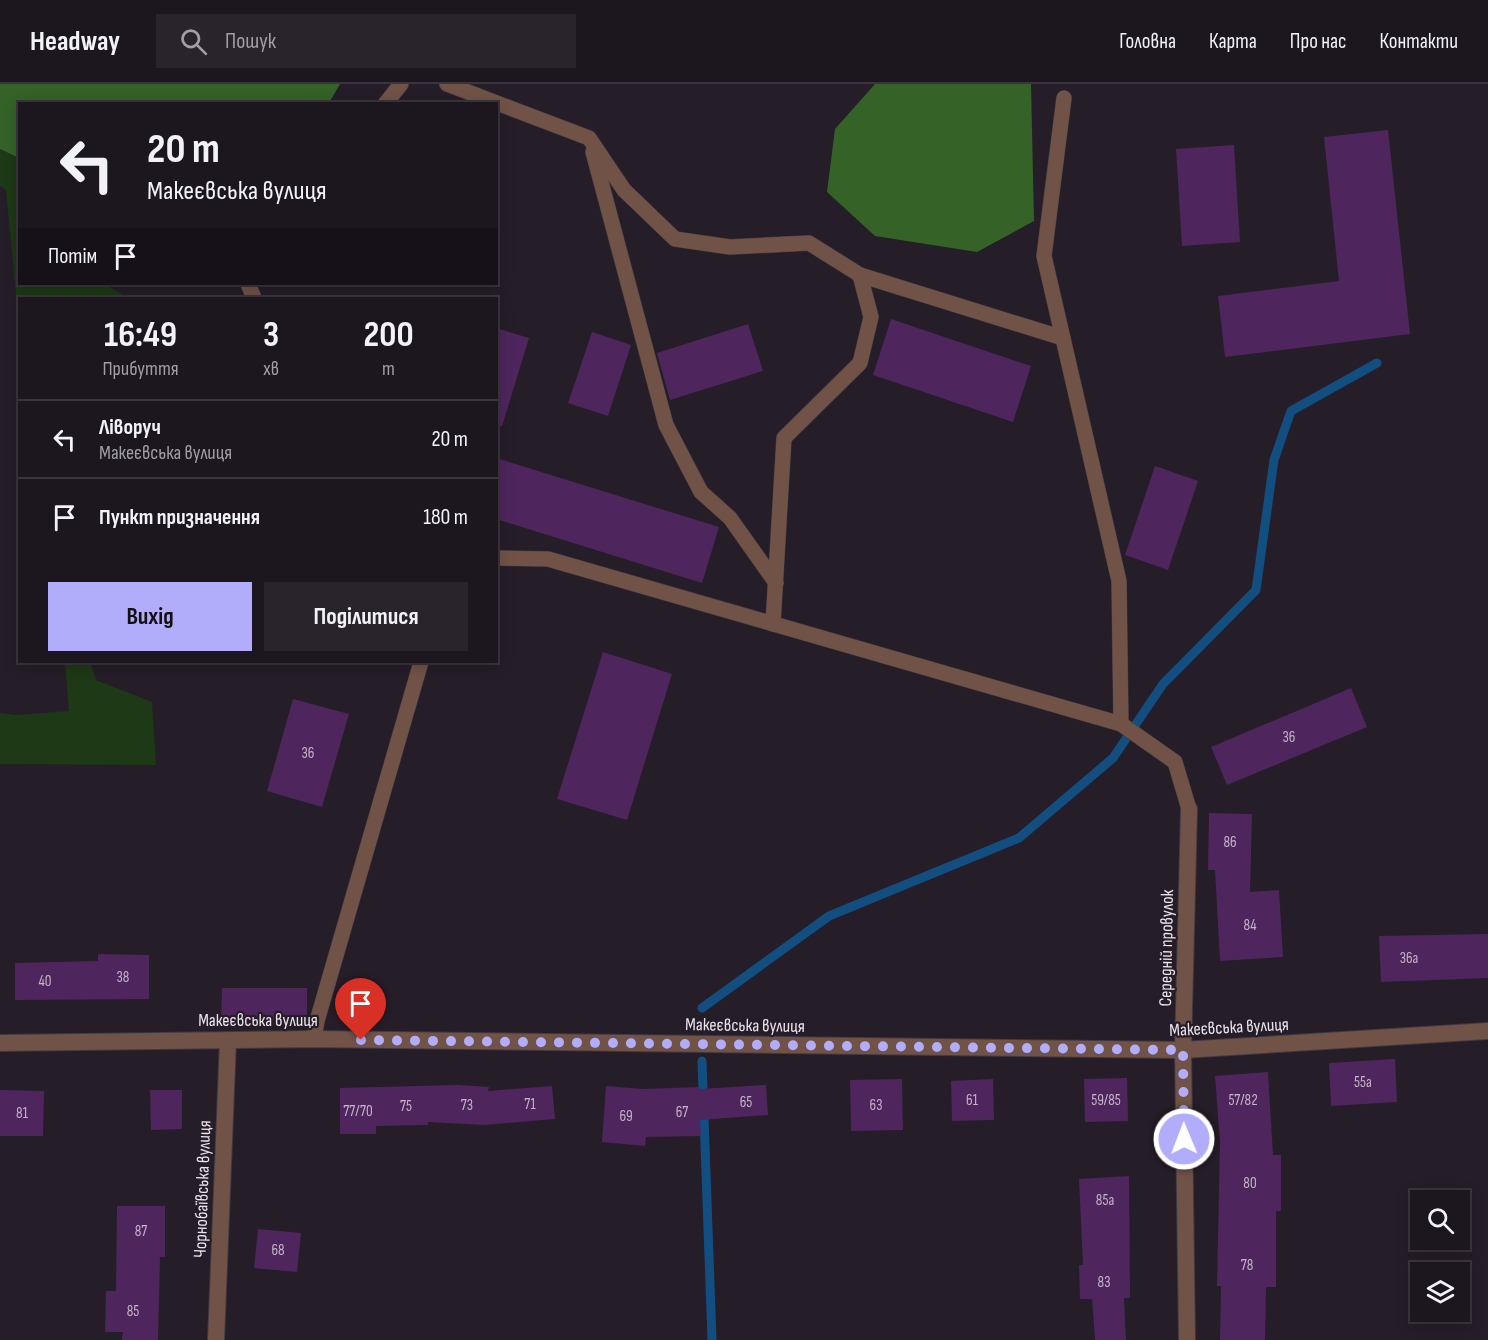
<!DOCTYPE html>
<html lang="uk">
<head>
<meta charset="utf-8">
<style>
  body { margin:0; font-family:"Sofia Sans Condensed",sans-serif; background:#29232b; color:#f1f3f6; height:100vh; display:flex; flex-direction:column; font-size:22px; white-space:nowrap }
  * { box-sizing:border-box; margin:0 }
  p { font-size:20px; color:#a09fa4 }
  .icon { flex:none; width:33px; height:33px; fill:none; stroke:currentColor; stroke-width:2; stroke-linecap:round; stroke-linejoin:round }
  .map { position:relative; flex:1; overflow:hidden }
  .sheet { position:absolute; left:18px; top:213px; width:480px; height:366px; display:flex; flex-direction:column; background:#1c161e; border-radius:0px; box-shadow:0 3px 15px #0003,0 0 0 2px #3a353c }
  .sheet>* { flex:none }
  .hud { position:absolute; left:18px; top:18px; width:480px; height:183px; border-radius:0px; box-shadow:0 3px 15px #0003,0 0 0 2px #3a353c; background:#1c161e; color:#f1f3f6; overflow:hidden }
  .controls { position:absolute; left:1410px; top:1106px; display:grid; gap:12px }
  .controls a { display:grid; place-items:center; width:60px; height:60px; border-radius:0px; background:#1c161e; box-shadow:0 3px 15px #0003,0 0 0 2px #3a353c; font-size:30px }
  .pin { position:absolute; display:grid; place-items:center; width:51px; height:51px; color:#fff; margin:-62px -26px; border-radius:50% 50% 50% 0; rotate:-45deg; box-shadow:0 0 6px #0007 }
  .pin .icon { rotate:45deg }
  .me { position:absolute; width:66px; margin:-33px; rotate:359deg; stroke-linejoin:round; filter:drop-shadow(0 0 4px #0008) }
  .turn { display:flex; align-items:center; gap:21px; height:126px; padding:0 30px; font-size:27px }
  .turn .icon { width:78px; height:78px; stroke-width:2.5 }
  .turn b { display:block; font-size:42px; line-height:51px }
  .then { display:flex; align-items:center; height:57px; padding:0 30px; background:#0003; gap:12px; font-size:22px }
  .eta { display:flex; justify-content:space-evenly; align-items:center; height:102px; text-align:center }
  .eta b { font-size:36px; font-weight:700; line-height:42px }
  .primary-button { display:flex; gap:12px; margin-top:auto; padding:12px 30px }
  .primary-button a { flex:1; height:69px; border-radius:0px; background:#b2adfa; color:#111; font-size:24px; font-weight:700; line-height:69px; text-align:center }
  .primary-button a+a { background:#29232b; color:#f1f3f6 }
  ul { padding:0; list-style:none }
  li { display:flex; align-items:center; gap:18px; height:78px; padding:0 30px; border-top:2px solid #3a353c }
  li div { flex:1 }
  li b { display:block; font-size:22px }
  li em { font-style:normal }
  header { display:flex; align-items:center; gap:36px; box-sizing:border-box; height:84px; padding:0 30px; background:#1c161e; border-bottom:2px solid #3a353c }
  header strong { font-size:28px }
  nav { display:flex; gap:33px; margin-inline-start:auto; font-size:21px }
  .search { width:420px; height:54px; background:#29232b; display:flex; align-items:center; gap:15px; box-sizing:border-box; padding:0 21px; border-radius:0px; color:#a09fa4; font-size:22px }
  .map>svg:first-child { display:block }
  .green { fill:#1d3915 }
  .forest { fill:#346227 }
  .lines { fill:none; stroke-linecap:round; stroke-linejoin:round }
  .stream { stroke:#124f80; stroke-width:9 }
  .building { fill:#4e265d }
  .service-casing { stroke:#413943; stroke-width:16 }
  .minor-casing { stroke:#413943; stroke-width:18 }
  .service { stroke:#715247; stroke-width:15 }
  .minor { stroke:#715247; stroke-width:16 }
  .route { stroke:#b2adfa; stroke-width:10; stroke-dasharray:0 18 }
  .labels { text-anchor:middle; stroke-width:4.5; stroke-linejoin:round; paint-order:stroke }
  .number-label { font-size:15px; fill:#c3b4c8 }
  .street-label { font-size:18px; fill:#eae4ec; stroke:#251d28 }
</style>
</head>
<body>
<header>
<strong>Headway</strong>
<div class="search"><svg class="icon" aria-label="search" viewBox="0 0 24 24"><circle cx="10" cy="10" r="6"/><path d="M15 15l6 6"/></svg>Пошук</div>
<nav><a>Головна</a><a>Карта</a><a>Про нас</a><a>Контакти</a></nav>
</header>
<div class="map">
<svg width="1488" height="1256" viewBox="0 0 1488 1256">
  <rect width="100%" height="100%" fill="#251d28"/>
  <g class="green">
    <polygon points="0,65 19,74 20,200 105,200 128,214 20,214 19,241 6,106 0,102"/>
    <polygon points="65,578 90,578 96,596 152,618 156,681 0,680 0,629 17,631 69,627"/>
  </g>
  <g class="forest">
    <polygon points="0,0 340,0 329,19 20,20 19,74 0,65"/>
    <polygon points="875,0 1031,0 1034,137 977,168 875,152 827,108 835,45"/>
  </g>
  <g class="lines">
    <g class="stream">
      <polyline points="702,924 829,832 1019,754 1113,674 1163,600 1256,506 1274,376 1291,327 1377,279"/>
      <polyline points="702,977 712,1256"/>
    </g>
  </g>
  <g class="building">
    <polygon points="1388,46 1410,250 1225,273 1218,212 1339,197 1324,53"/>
    <polygon points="1234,61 1240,158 1182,162 1176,65"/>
    <polygon points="891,235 1031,282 1013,338 873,291"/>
    <polygon points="748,240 763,287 670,316 657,269"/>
    <polygon points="496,244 529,254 502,342 496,341"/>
    <polygon points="592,248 631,261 608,332 568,319"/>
    <polygon points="496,374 719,443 702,499 496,435"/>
    <polygon points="1155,382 1198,397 1168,486 1125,471"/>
    <polygon points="603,568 672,590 627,736 557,715"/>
    <polygon points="1351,604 1367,643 1227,701 1211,663"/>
    <polygon points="293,615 349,630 322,723 267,707"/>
    <polygon points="1209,729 1252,730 1250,808 1279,806 1283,873 1220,877 1215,786 1208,786"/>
    <polygon points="1488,850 1488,894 1381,898 1379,852"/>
    <polygon points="98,870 149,871 149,915 15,916 15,879 98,877"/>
    <polygon points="222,904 307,904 307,937 221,937"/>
    <polygon points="1395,975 1397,1018 1331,1022 1329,979"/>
    <polygon points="1268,988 1273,1071 1281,1071 1281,1127 1276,1127 1276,1203 1266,1203 1265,1256 1220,1256 1221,1202 1217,1202 1220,1058 1215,992"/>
    <polygon points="1127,994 1128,1037 1085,1038 1084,995"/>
    <polygon points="902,995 903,1046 851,1047 850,996"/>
    <polygon points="993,995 994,1036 952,1037 951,997"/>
    <polygon points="458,1001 489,1003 488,1007 552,1002 555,1035 484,1041 428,1038 428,1041 376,1042 376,1050 340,1050 340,1004"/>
    <polygon points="766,1001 768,1031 700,1036 701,1052 646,1053 645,1062 602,1058 606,1002 643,1005 700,1003 700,1005"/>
    <polygon points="0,1006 44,1007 43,1052 0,1052"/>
    <polygon points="150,1006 182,1006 182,1045 151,1046"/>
    <polygon points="1129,1092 1130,1214 1124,1214 1126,1256 1095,1256 1092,1215 1080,1215 1079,1181 1083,1181 1079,1095"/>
    <polygon points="117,1122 165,1122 165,1173 160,1173 158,1256 122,1256 123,1248 105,1248 106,1207 116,1207"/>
    <polygon points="258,1145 301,1149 297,1188 254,1184"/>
  </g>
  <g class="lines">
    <defs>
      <g id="service">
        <polyline points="447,0 589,54 624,106 675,155 730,163 809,159 860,191 1063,254"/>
        <polyline points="385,20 401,0"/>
        <polyline points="593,68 666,341 701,408 730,434 776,499"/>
        <polyline points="248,200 254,214"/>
        <polyline points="496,474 548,475 1121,640 1119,497 1044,172 1064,14"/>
        <polyline points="773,540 784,354 860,279 871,233 860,191"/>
        <polyline points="1121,640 1175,678 1189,725"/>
        <polyline points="314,955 317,937 421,578"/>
      </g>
      <g id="minor">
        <polyline points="0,959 314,955 1183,966 1488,947"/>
        <polyline points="216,1256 228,956"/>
        <polyline points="1187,1256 1183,966 1189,725"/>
      </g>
    </defs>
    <use href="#service" class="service-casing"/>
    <use href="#minor" class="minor-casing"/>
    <use href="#service" class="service"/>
    <use href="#minor" class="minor"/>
  </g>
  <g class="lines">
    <polyline class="route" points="361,956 1183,966 1184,1055"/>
  </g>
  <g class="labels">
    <g class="number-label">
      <text x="1289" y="658">36</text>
      <text x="308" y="674">36</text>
      <text x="1230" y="763">86</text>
      <text x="1250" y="846">84</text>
      <text x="1409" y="879">36а</text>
      <text x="123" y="898">38</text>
      <text x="45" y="902">40</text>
      <text x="1363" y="1003">55а</text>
      <text x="972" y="1021">61</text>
      <text x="1106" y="1021">59/85</text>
      <text x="1243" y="1021">57/82</text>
      <text x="746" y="1023">65</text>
      <text x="530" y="1025">71</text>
      <text x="467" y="1026">73</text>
      <text x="876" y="1026">63</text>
      <text x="406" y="1027">75</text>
      <text x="358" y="1032">77/70</text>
      <text x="682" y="1033">67</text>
      <text x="22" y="1034">81</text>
      <text x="626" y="1037">69</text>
      <text x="1250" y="1104">80</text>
      <text x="1105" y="1121">85а</text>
      <text x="141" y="1152">87</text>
      <text x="278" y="1171">68</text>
      <text x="1247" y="1186">78</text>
      <text x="1104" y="1203">83</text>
      <text x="133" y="1232">85</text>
    </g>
    <g class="street-label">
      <text transform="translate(1166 864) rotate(-89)" y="6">Середній провулок</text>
      <text x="258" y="942">Макеєвська вулиця</text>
      <text transform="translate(745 941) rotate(1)" y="6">Макеєвська вулиця</text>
      <text transform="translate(1229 943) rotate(-3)" y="6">Макеєвська вулиця</text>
      <text transform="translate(202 1105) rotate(-88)" y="6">Чорнобаївська вулиця</text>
    </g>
  </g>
</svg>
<div class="controls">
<a><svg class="icon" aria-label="search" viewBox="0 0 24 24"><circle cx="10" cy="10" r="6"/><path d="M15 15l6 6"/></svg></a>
<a><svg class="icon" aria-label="layers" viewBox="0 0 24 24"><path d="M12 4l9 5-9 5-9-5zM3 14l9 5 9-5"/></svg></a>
</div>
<div class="pin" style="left:361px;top:956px;background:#d93025"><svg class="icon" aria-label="arrive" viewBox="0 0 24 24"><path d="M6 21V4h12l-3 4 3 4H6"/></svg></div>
<svg class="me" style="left:1184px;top:1055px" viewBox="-20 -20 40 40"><circle r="17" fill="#b2adfa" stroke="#fff" stroke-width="3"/><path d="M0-11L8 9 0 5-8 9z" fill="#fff"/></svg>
<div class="hud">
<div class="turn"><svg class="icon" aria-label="left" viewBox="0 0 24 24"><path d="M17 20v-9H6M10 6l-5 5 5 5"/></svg><div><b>20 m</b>Макеєвська вулиця</div></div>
<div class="then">Потім<svg class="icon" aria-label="arrive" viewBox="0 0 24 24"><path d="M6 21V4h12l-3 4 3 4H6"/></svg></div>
</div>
<section class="sheet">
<div class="eta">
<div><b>16:49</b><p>Прибуття</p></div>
<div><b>3</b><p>хв</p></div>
<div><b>200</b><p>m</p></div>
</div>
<ul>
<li><svg class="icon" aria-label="left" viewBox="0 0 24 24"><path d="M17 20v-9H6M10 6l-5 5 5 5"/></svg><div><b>Ліворуч</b><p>Макеєвська вулиця</p></div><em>20 m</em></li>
<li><svg class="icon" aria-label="arrive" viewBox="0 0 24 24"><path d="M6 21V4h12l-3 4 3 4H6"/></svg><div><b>Пункт призначення</b></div><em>180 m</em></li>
</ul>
<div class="primary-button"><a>Вихід</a><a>Поділитися</a></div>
</section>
</div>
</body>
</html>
